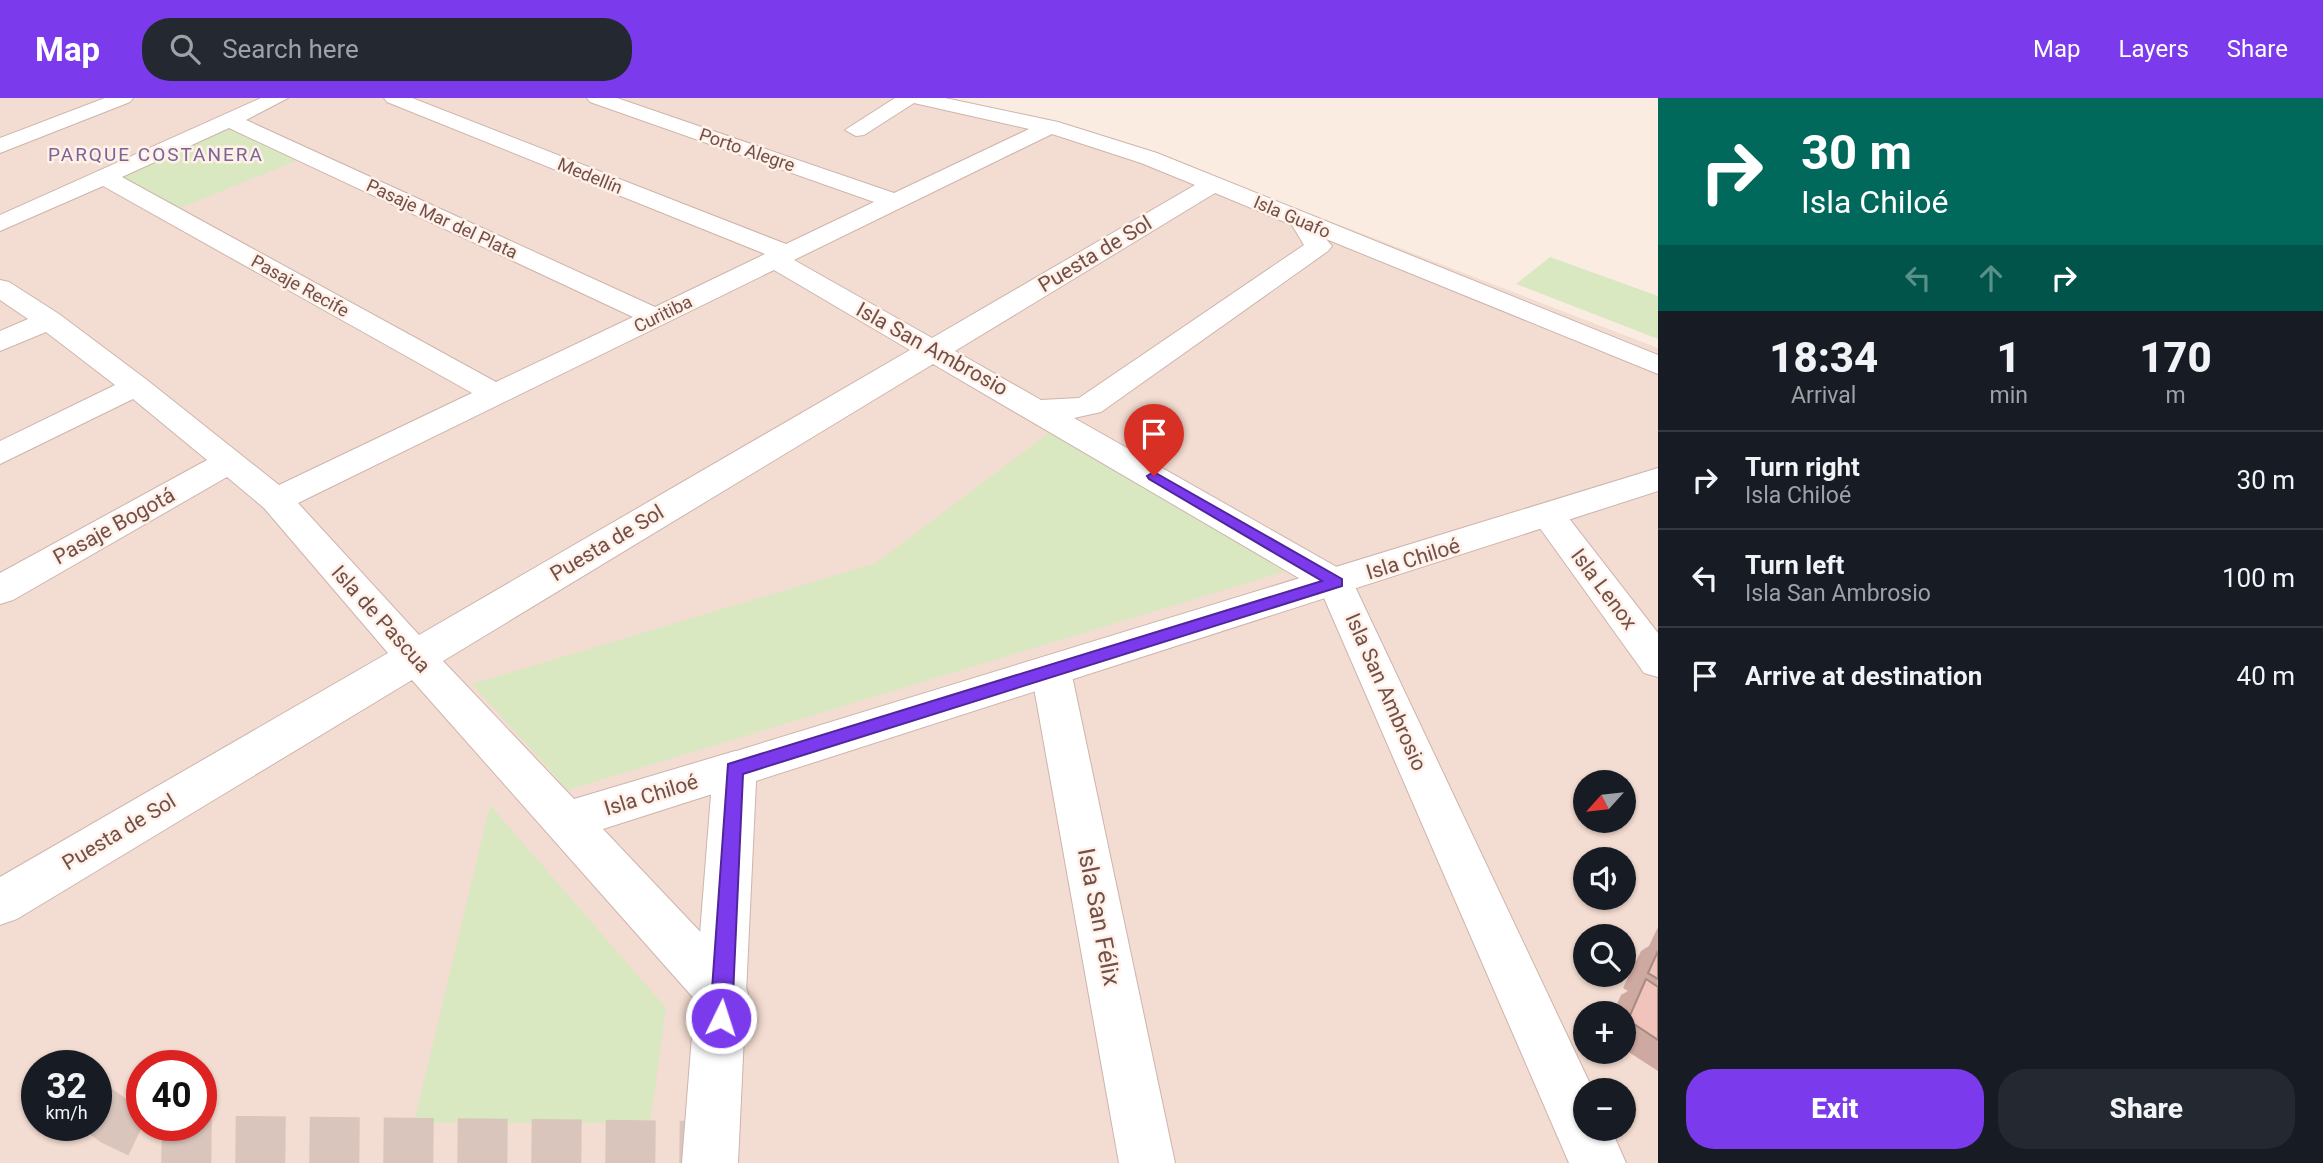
<!DOCTYPE html>
<html lang="en">
<head>
<meta charset="utf-8">
<style>
  body { margin:0; font-family:Roboto,sans-serif; background:#242831; color:#f1f3f6; height:100vh; display:flex; flex-direction:column; font-size:26px; white-space:nowrap }
  * { box-sizing:border-box; margin:0 }
  p { font-size:23px; color:#9ea1a6 }
  .icon { flex:none; width:38px; height:38px; fill:none; stroke:currentColor; stroke-width:2; stroke-linecap:round; stroke-linejoin:round }
  .map { position:relative; flex:1; overflow:hidden }
  .side { display:flex; flex-direction:column; background:#171b24; width:665px }
  .side>* { flex:none }
  .guide { background:#00695c; color:#fff; overflow:hidden }
  .needle { width:46px; rotate:243deg }
  .fabs { position:absolute; left:1573px; top:672px; display:grid; gap:14px }
  .fabs a { display:grid; place-items:center; width:63px; height:63px; border-radius:50%; background:#171b24; box-shadow:0 2px 5px #0004; font-size:35px }
  .speed { position:absolute; left:21px; top:952px; display:flex; gap:14px; font-size:35px; font-weight:700; text-align:center }
  .speed>* { display:grid; place-content:center; width:91px; height:91px; border-radius:50%; background:#171b24; box-shadow:0 2px 5px #0004; line-height:1 }
  .speed small { font-size:18px; font-weight:400 }
  .speed .limit { border:10px solid #d22; background:#fff; color:#111 }
  .pin { position:absolute; display:grid; place-items:center; width:60px; height:60px; color:#fff; margin:-72px -30px; border-radius:50% 50% 50% 0; rotate:-45deg; box-shadow:0 0 7px #0007 }
  .pin .icon { rotate:45deg }
  .me { position:absolute; width:77px; margin:-38px; rotate:4deg; stroke-linejoin:round; filter:drop-shadow(0 0 5px #0008) }
  .turn { display:flex; align-items:center; gap:24px; height:147px; padding:0 28px; font-size:32px }
  .turn .icon { width:91px; height:91px; stroke-width:2.5 }
  .turn b { display:block; font-size:49px; line-height:60px }
  .lanes { display:flex; align-items:center; height:66px; padding:0 28px; background:#0003; justify-content:center; gap:35px; direction:ltr }
  .lanes .off { opacity:.35 }
  .eta { display:flex; justify-content:space-evenly; align-items:center; height:119px; text-align:center }
  .eta b { font-size:42px; font-weight:800; line-height:49px }
  .action { display:flex; gap:14px; margin-top:auto; padding:14px 28px }
  .action a { flex:1; height:80px; border-radius:28px; background:#7c3aed; color:#fff; font-size:28px; font-weight:800; line-height:80px; text-align:center }
  .action a+a { background:#242831; color:#f1f3f6 }
  ul { padding:0; list-style:none }
  li { display:flex; align-items:center; gap:21px; height:98px; padding:0 28px; border-top:2px solid #363941 }
  li div { flex:1 }
  li b { display:block; font-size:26px }
  li em { font-style:normal }
  header { display:flex; align-items:center; gap:42px; box-sizing:border-box; height:98px; padding:0 35px; background:#7c3aed; color:#fff }
  header strong { font-size:33px }
  nav { display:flex; gap:38px; margin-inline-start:auto; font-size:24px }
  .search { width:490px; height:63px; background:#242831; display:flex; align-items:center; gap:18px; box-sizing:border-box; padding:0 24px; border-radius:28px; color:#9ea1a6; font-size:26px }
  main { display:flex; flex:1; min-height:0 }
  .map>svg:first-child { display:block }
  .residential { fill:#f3dcd1; fill-rule:evenodd }
  .green { fill:#dae8c1 }
  .lines { fill:none; stroke-linecap:round; stroke-linejoin:round }
  .minor-tunnel { stroke:#d9c5bc; stroke-width:50; stroke-dasharray:50 24; stroke-linecap:butt }
  .minor-casing { stroke:#ceb4ac; stroke-width:2 }
  .tertiary-casing { stroke:#ceb4ac; stroke-width:2 }
  .minor { fill:#fff; fill-rule:evenodd }
  .tertiary { fill:#fff; fill-rule:evenodd }
  .wall { fill:#cea9a1 }
  .building { fill:#f0c4bb; stroke:#a88983; stroke-width:2 }
  .route { fill:#7c3aed; stroke:#51269a; stroke-width:2 }
  .labels { text-anchor:middle; stroke-width:5; stroke-linejoin:round; paint-order:stroke }
  .far-street-label { font-size:18px; fill:#724f49; stroke:#fff1e8 }
  .far-neighbourhood-label { font-size:19px; letter-spacing:2px; fill:#7a6596; stroke:#fff1e8 }
  .street-label { font-size:21px; fill:#724f49; stroke:#fff1e8 }
  .near-street-label { font-size:24px; fill:#724f49; stroke:#fff1e8 }
</style>
</head>
<body>
<header>
<strong>Map</strong>
<div class="search"><svg class="icon" aria-label="search" viewBox="0 0 24 24"><circle cx="10" cy="10" r="6"/><path d="M15 15l6 6"/></svg>Search here</div>
<nav><a>Map</a><a>Layers</a><a>Share</a></nav>
</header>
<main>
<div class="map">
<svg width="1658" height="1065" viewBox="0 0 1658 1065">
  <rect width="100%" height="100%" fill="#fbece2"/>
  <path class="residential" d="M0 0H939L1182 66 1658 250V1065H0ZM1586 684H1624V723H1586ZM1586 761H1624V800H1586ZM1586 838H1624V877H1586ZM1586 915H1624V954H1586ZM37 968H96V1027H37ZM142 968H201V1027H142ZM1586 992H1624V1031H1586Z"/>
  <g class="green">
    <polygon points="228,31 298,62 175,112 122,79"/>
    <polygon points="1550,159 1658,198 1658,241 1516,186"/>
    <polygon points="1050,334 1293,471 568,692 472,586 876,465"/>
    <polygon points="490,707 666,910 650,1025 414,1025"/>
  </g>
  <g class="lines">
    <polyline class="minor-tunnel" points="96,1010 114,1023 154,1042 712,1048"/>
    <defs>
      <g id="minor">
        <polygon points="105,0 133,0 130,4 0,55 0,40"/>
        <path d="M261 0H288L246 22 655 209 765 156 387 4 384 0H412L786 146 874 104 590 4 587 0H617L894 95 1029 31 914 5 864 37 856 38 845 32 895 0H945L1058 24 1157 55 1658 257V276L1326 141 1332 148 1328 153 1101 314 1074 320 1349 476 1593 992H1586V1031H1611L1626 1065H1569L1321 493 933 266 443 563 574 701 735 653 750 658 757 671 750 684 603 731 741 877 748 895 741 913 723 920 705 913 412 582 17 821 0 827V779L388 555 264 410 227 379 13 502 0 506V475L207 362 133 301 0 366V343L115 287 46 234 0 253V233L28 221 0 202V182L9 184 59 216 147 282 279 387 472 295 103 88 0 133V117ZM229 30 633 219 496 284 122 79ZM1052 36 1141 65 1195 87 932 240 794 162ZM1215 95 1292 127 1304 147 1079 300 1041 302 955 253ZM774 172 910 252 419 537 298 405Z"/>
        <polygon points="1549,406 1561,410 1658,535 1658,579 1644,575 1537,426 1532,418 1537,410"/>
        <polygon points="1051,557 1065,562 1071,573 1175,1065 1119,1065 1031,573 1037,562"/>
      </g>
      <polygon id="tertiary" points="1658,370 1658,393 756,683 738,1065 682,1065 713,671 720,658"/>
    </defs>
    <use href="#minor" class="minor-casing"/>
    <use href="#tertiary" class="tertiary-casing"/>
    <use href="#minor" class="minor"/>
    <use href="#tertiary" class="tertiary"/>
  </g>
  <polygon class="wall" points="1658,829 1658,973 1624,951 1624,915 1613,915 1621,897 1628,893 1623,890 1641,853 1649,848"/>
  <g class="building">
    <polygon points="1658,853 1658,881 1648,875"/>
    <polygon points="1646,881 1658,889 1658,942 1628,922"/>
  </g>
  <polygon class="route" points="1154,374 1342,481 1342,488 743,676 732,920 729,928 721,931 714,928 710,920 728,666 1322,483 1149,381 1147,378"/>
  <g class="labels">
    <g class="far-street-label">
      <text transform="translate(747 52) rotate(19)" y="6">Porto Alegre</text>
      <text transform="translate(590 78) rotate(22)" y="6">Medellín</text>
      <text transform="translate(1292 119) rotate(23)" y="6">Isla Guafo</text>
      <text transform="translate(442 121) rotate(25)" y="6">Pasaje Mar del Plata</text>
      <text transform="translate(300 188) rotate(29)" y="6">Pasaje Recife</text>
      <text transform="translate(663 216) rotate(-26)" y="6">Curitiba</text>
    </g>
    <g class="far-neighbourhood-label">
      <text x="156" y="63">PARQUE COSTANERA</text>
    </g>
    <g class="street-label">
      <text transform="translate(1095 156) rotate(-31)" y="7">Puesta de Sol</text>
      <text transform="translate(932 251) rotate(29)" y="7">Isla San Ambrosio</text>
      <text transform="translate(114 428) rotate(-29)" y="7">Pasaje Bogotá</text>
      <text transform="translate(607 445) rotate(-31)" y="7">Puesta de Sol</text>
      <text transform="translate(1413 461) rotate(-17)" y="7">Isla Chiloé</text>
      <text transform="translate(1604 491) rotate(53)" y="7">Isla Lenox</text>
      <text transform="translate(381 521) rotate(48)" y="7">Isla de Pascua</text>
      <text transform="translate(1386 594) rotate(66)" y="7">Isla San Ambrosio</text>
      <text transform="translate(651 697) rotate(-17)" y="7">Isla Chiloé</text>
      <text transform="translate(119 734) rotate(-31)" y="7">Puesta de Sol</text>
    </g>
    <g class="near-street-label">
      <text transform="translate(1099 819) rotate(79)" y="8">Isla San Félix</text>
    </g>
  </g>
</svg>
<div class="fabs">
<a><svg class="needle" viewBox="-14 -14 28 28"><path d="M0-13l5 13h-10z" fill="#e53935"/><path d="M0 13l5-13h-10z" fill="#9ea1a6"/></svg></a>
<a><svg class="icon" aria-label="sound" viewBox="0 0 24 24"><path d="M4 9h4l5-4v14l-5-4H4zM17 9q2 3 0 6"/></svg></a>
<a><svg class="icon" aria-label="search" viewBox="0 0 24 24"><circle cx="10" cy="10" r="6"/><path d="M15 15l6 6"/></svg></a>
<a>+</a>
<a>−</a>
</div>
<div class="speed"><div>32<small>km/h</small></div><div class="limit">40</div></div>
<div class="pin" style="left:1154px;top:378px;background:#d93025"><svg class="icon" aria-label="arrive" viewBox="0 0 24 24"><path d="M6 21V4h12l-3 4 3 4H6"/></svg></div>
<svg class="me" style="left:721px;top:920px" viewBox="-20 -20 40 40"><circle r="17" fill="#7c3aed" stroke="#fff" stroke-width="3"/><path d="M0-11L8 9 0 5-8 9z" fill="#fff"/></svg>
</div>
<section class="side">
<div class="guide">
<div class="turn"><svg class="icon" aria-label="right" viewBox="0 0 24 24"><path d="M7 20v-9h11M14 6l5 5-5 5"/></svg><div><b>30 m</b>Isla Chiloé</div></div>
<div class="lanes"><svg class="icon off" aria-label="left" viewBox="0 0 24 24"><path d="M17 20v-9H6M10 6l-5 5 5 5"/></svg><svg class="icon off" aria-label="ahead" viewBox="0 0 24 24"><path d="M12 20V5M6 11l6-6 6 6"/></svg><svg class="icon" aria-label="right" viewBox="0 0 24 24"><path d="M7 20v-9h11M14 6l5 5-5 5"/></svg></div>
</div>
<div class="eta">
<div><b>18:34</b><p>Arrival</p></div>
<div><b>1</b><p>min</p></div>
<div><b>170</b><p>m</p></div>
</div>
<ul>
<li><svg class="icon" aria-label="right" viewBox="0 0 24 24"><path d="M7 20v-9h11M14 6l5 5-5 5"/></svg><div><b>Turn right</b><p>Isla Chiloé</p></div><em>30 m</em></li>
<li><svg class="icon" aria-label="left" viewBox="0 0 24 24"><path d="M17 20v-9H6M10 6l-5 5 5 5"/></svg><div><b>Turn left</b><p>Isla San Ambrosio</p></div><em>100 m</em></li>
<li><svg class="icon" aria-label="arrive" viewBox="0 0 24 24"><path d="M6 21V4h12l-3 4 3 4H6"/></svg><div><b>Arrive at destination</b></div><em>40 m</em></li>
</ul>
<div class="action"><a>Exit</a><a>Share</a></div>
</section>
</main>
</body>
</html>
